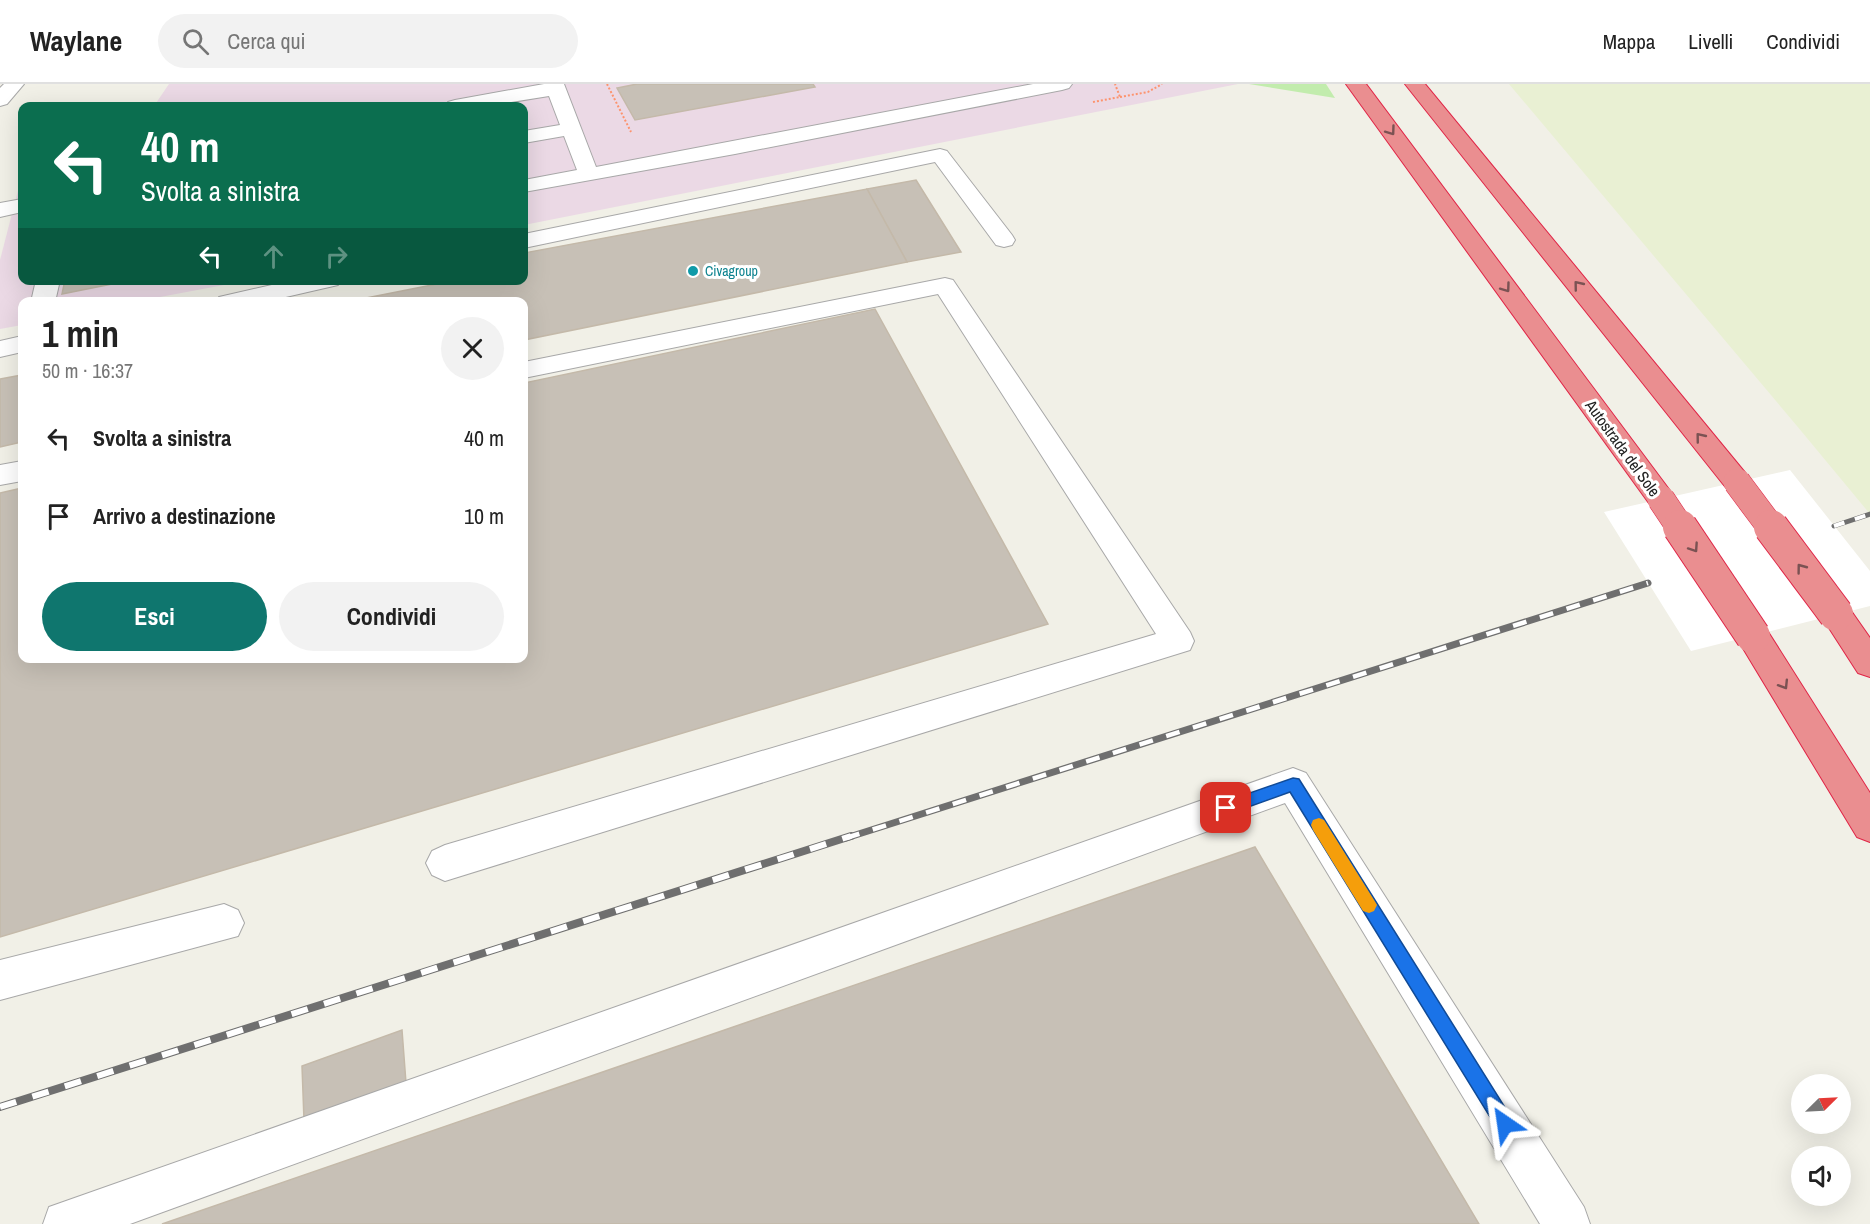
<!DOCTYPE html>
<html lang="it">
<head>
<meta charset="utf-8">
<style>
  body { margin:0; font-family:"Archivo Narrow",sans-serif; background:#f2f2f2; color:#222; height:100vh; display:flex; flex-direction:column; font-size:22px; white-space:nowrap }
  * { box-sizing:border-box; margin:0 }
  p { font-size:20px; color:#767676 }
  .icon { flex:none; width:33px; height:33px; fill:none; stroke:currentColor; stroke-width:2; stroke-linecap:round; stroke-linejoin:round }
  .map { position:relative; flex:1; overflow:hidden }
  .details { position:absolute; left:18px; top:213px; width:510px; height:366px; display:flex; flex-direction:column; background:#fff; border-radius:12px; box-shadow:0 6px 24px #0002 }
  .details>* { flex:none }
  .top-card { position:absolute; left:18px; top:18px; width:510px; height:183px; border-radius:12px; box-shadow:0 6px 24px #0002; background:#0b6e4f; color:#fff; overflow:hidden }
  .needle { width:39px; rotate:66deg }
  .fabs { position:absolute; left:1791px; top:990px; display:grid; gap:12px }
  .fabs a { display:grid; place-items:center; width:60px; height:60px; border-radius:50%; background:#fff; box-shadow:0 6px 24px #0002; font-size:30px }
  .pin { position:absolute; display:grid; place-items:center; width:51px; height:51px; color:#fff; margin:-26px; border-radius:12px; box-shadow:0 3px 9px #0006 }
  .me { position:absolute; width:66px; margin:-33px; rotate:328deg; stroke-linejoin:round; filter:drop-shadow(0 0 4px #0008) }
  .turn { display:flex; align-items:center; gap:21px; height:126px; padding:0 24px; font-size:27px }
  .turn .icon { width:78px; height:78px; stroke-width:2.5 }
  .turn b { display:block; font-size:42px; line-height:51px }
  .lanes { display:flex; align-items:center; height:57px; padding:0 24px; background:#0003; justify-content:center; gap:30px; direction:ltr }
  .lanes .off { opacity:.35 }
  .round { display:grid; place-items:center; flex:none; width:63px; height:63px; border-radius:32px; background:#f2f2f2 }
  .head { display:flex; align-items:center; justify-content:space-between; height:102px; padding:0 24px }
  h1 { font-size:36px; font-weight:700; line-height:45px }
  .button { display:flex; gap:12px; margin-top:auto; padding:12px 24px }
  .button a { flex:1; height:69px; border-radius:36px; background:#0f766e; color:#fff; font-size:24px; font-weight:700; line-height:69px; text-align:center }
  .button a+a { background:#f2f2f2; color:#222 }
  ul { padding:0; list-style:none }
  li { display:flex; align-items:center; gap:18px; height:78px; padding:0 24px }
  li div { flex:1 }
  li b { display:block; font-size:22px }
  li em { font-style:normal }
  header { display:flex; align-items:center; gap:36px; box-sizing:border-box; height:84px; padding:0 30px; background:#fff; border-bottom:2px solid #e0e0e0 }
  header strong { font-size:28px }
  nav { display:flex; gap:33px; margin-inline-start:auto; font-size:21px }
  .search { width:420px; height:54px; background:#f2f2f2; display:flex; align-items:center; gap:15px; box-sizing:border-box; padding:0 21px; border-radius:33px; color:#767676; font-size:22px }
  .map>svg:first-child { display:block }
  .industrial { fill:#ebd9e5 }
  .farmland { fill:#e9f0d3 }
  .grass { fill:#c2ecad }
  .pier { fill:#fff }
  .building { fill:#c7c0b6; stroke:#c4b9a9; stroke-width:1.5 }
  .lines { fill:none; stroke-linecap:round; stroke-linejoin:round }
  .minor-casing { stroke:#a8a8a8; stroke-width:2 }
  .highway-casing { stroke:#e02446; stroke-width:2 }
  .path-far1 { stroke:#fd936d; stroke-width:2; stroke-dasharray:2 2; stroke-linecap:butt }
  .path { stroke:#fd936d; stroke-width:3; stroke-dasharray:2 2; stroke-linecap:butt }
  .minor { fill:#fff; fill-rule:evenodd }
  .highway { fill:#ea8e90; fill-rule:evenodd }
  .rail-far2-casing { stroke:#6f6f6f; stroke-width:5 }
  .rail-far1-casing { stroke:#6f6f6f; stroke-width:7 }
  .rail-casing { stroke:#6f6f6f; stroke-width:8 }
  .rail-far2 { stroke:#fff; stroke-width:4; stroke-dasharray:11; stroke-linecap:butt }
  .rail-far1 { stroke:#fff; stroke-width:4.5; stroke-dasharray:14; stroke-linecap:butt }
  .rail { stroke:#fff; stroke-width:6; stroke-dasharray:17; stroke-linecap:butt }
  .highway-bridge-far1-casing { stroke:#e02446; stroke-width:28; stroke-linecap:butt }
  .highway-bridge-casing { stroke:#e02446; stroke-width:36; stroke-linecap:butt }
  .highway-bridge-far1 { stroke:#ea8e90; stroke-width:27 }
  .highway-bridge { stroke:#ea8e90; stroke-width:34 }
  .oneway { stroke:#7b5253 }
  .route { fill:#1a73e8; stroke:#114b97; stroke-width:1.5 }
  .slow { fill:#f59e0b }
  .culture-dot { fill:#0f9aa8; stroke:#fff; stroke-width:2 }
  .labels { text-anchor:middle; stroke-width:6; stroke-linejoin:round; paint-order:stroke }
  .far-culture-label { font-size:14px; fill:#0d838f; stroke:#fff; text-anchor:start }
  .street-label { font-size:16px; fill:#212121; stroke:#fff }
</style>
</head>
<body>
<header>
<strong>Waylane</strong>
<div class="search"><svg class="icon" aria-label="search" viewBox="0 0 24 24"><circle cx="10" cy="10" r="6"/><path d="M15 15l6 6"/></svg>Cerca qui</div>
<nav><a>Mappa</a><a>Livelli</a><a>Condividi</a></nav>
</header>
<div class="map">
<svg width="1870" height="1140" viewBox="0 0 1870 1140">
  <rect width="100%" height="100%" fill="#f1f0e7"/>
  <g class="industrial">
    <polygon points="169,0 1238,0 524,141 524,22 154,22"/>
    <polygon points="22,91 22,196 245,197 139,217 22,218 22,241 0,245 0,176"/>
  </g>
  <polygon class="farmland" points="1509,0 1870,0 1870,430 1797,342"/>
  <polygon class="grass" points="1249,0 1326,0 1335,14"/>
  <polygon class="pier" points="1790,386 1870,487 1870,522 1691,567 1604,428"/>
  <g class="building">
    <polygon points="637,0 813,0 815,3 635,36 617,4"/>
    <polygon points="916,96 961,168 907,178 867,105"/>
    <polygon points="867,105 907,178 524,256 524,218 346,218 457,196 524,196 524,169"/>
    <polygon points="65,196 132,196 62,210"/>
    <polygon points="875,225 1048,540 0,853 0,409 22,404 22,574 524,574 524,299"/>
    <polygon points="22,291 22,358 0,363 0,295"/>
    <polygon points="1255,763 1479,1140 162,1140"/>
    <polygon points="402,946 406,999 304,1036 302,982"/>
  </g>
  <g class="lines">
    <defs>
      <g id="minor">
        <polygon points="4,0 24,0 7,20 0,22 0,4"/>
        <polygon points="544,0 564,0 596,83 1033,0 1072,0 1069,4 1062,6 735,70 524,108 524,96 577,86 564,52 524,59 524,47 560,41 549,12 487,22 445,22 448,18 455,16"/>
        <polygon points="940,65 947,67 1012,151 1015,156 1012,161 1004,163 996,161 935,78 524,164 524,150"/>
        <polygon points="22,115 22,128 0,133 0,119"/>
        <polygon points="945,194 953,196 1190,548 1194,557 1190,566 445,797 432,791 426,779 432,767 445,761 1156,550 938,210 524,294 524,278"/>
        <polygon points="36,196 60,196 55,218 31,218"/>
        <polygon points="294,196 342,196 338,201 264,218 216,218 219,213"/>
        <polygon points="22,252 22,268 0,273 0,257"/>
        <polygon points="22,377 22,397 0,401 0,381"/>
        <polygon points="1293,684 1306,689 1584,1123 1590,1140 1540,1140 1285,719 130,1140 43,1140 49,1123 66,1117"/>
        <polygon points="224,820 238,826 244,839 238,852 0,916 0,876"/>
      </g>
      <g id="highway">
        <polygon points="1346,0 1366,0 1671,408 1676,415 1671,422 1661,425 1651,422"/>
        <polygon points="1405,0 1425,0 1747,391 1751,398 1747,405 1737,408 1727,405"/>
        <polygon points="1836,518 1847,521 1870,554 1870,593 1858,589 1820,530 1825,521"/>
        <polygon points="1753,539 1765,543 1870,709 1870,758 1857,753 1741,561 1737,552 1741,543"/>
      </g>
    </defs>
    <use href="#minor" class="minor-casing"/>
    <use href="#highway" class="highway-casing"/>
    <g class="path-far1">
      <polyline points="607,0 631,48"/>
      <polyline points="1120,13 1148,8 1162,0"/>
      <polyline points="1093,18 1120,13 1115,0"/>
      <polyline points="163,196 166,198"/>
      <polyline points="171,198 179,196"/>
    </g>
    <polyline class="path" points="164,196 167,199 177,196"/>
    <use href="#minor" class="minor"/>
    <use href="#highway" class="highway"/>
    <defs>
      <polyline id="rail-far2" points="1834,442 1870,430"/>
      <polyline id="rail-far1" points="846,754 1648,499"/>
      <polyline id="rail" points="0,1023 851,752"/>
    </defs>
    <use href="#rail-far2" class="rail-far2-casing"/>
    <use href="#rail-far1" class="rail-far1-casing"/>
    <use href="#rail" class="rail-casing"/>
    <use href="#rail-far2" class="rail-far2"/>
    <use href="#rail-far1" class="rail-far1"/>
    <use href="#rail" class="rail"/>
    <defs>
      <g id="highway-bridge-far1">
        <polyline points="1737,398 1772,445"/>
        <polyline points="1661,415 1681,445"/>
      </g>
      <g id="highway-bridge">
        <polyline points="1680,443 1753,552"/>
        <polyline points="1771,443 1836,530"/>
      </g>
    </defs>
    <use href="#highway-bridge-far1" class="highway-bridge-far1-casing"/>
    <use href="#highway-bridge" class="highway-bridge-casing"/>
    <use href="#highway-bridge-far1" class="highway-bridge-far1"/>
    <use href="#highway-bridge" class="highway-bridge"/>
  </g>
  <defs><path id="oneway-chevron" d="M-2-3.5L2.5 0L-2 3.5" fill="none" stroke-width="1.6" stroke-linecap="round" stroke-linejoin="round" transform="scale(1.5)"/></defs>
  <g class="oneway">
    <use href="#oneway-chevron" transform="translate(1391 47) rotate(54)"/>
    <use href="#oneway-chevron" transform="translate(1578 201) rotate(-129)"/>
    <use href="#oneway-chevron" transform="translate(1506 204) rotate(54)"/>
    <use href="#oneway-chevron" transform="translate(1700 353) rotate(-129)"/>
    <use href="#oneway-chevron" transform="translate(1694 464) rotate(56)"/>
    <use href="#oneway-chevron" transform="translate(1801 484) rotate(-127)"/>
    <use href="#oneway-chevron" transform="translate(1784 601) rotate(58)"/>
  </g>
  <polygon class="route" points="1293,694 1299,695 1511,1033 1514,1040 1511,1046 1505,1049 1498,1046 1290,708 1226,731 1221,729 1219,724 1221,719"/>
  <polygon class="slow" points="1319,734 1324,736 1374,816 1377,821 1374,827 1369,829 1363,827 1313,746 1311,741 1313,736"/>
  <circle class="culture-dot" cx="693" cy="187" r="6"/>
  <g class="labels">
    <g class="far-culture-label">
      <text x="705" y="192">Civagroup</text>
    </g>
    <g class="street-label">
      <text transform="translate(1623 364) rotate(54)" y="6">Autostrada del Sole</text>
    </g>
  </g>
</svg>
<div class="fabs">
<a><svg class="needle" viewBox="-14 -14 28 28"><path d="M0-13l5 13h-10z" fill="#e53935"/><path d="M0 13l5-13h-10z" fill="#767676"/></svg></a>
<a><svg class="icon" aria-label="sound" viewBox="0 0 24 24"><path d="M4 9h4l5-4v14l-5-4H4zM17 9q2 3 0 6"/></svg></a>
</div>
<div class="pin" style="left:1226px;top:724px;background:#d93025"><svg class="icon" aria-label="arrive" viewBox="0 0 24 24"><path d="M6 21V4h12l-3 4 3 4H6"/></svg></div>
<svg class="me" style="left:1505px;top:1040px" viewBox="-20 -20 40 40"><path d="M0-17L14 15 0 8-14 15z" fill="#1a73e8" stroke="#fff" stroke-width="4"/></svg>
<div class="top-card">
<div class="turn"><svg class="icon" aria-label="left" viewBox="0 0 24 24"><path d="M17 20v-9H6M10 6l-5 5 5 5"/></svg><div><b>40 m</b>Svolta a sinistra</div></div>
<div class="lanes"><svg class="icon" aria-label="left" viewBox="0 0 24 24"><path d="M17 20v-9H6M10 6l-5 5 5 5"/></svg><svg class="icon off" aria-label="ahead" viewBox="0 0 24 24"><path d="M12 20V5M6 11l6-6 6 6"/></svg><svg class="icon off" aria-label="right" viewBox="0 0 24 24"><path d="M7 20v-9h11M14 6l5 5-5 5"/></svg></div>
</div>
<section class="details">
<div class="head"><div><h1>1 min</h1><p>50 m · 16:37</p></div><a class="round"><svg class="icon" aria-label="close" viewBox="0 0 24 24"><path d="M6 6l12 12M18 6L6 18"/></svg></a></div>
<ul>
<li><svg class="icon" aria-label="left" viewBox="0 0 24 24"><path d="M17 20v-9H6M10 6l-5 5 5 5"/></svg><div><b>Svolta a sinistra</b></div><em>40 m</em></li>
<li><svg class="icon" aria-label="arrive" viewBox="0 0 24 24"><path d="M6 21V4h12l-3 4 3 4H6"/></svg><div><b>Arrivo a destinazione</b></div><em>10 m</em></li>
</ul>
<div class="button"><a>Esci</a><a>Condividi</a></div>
</section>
</div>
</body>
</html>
